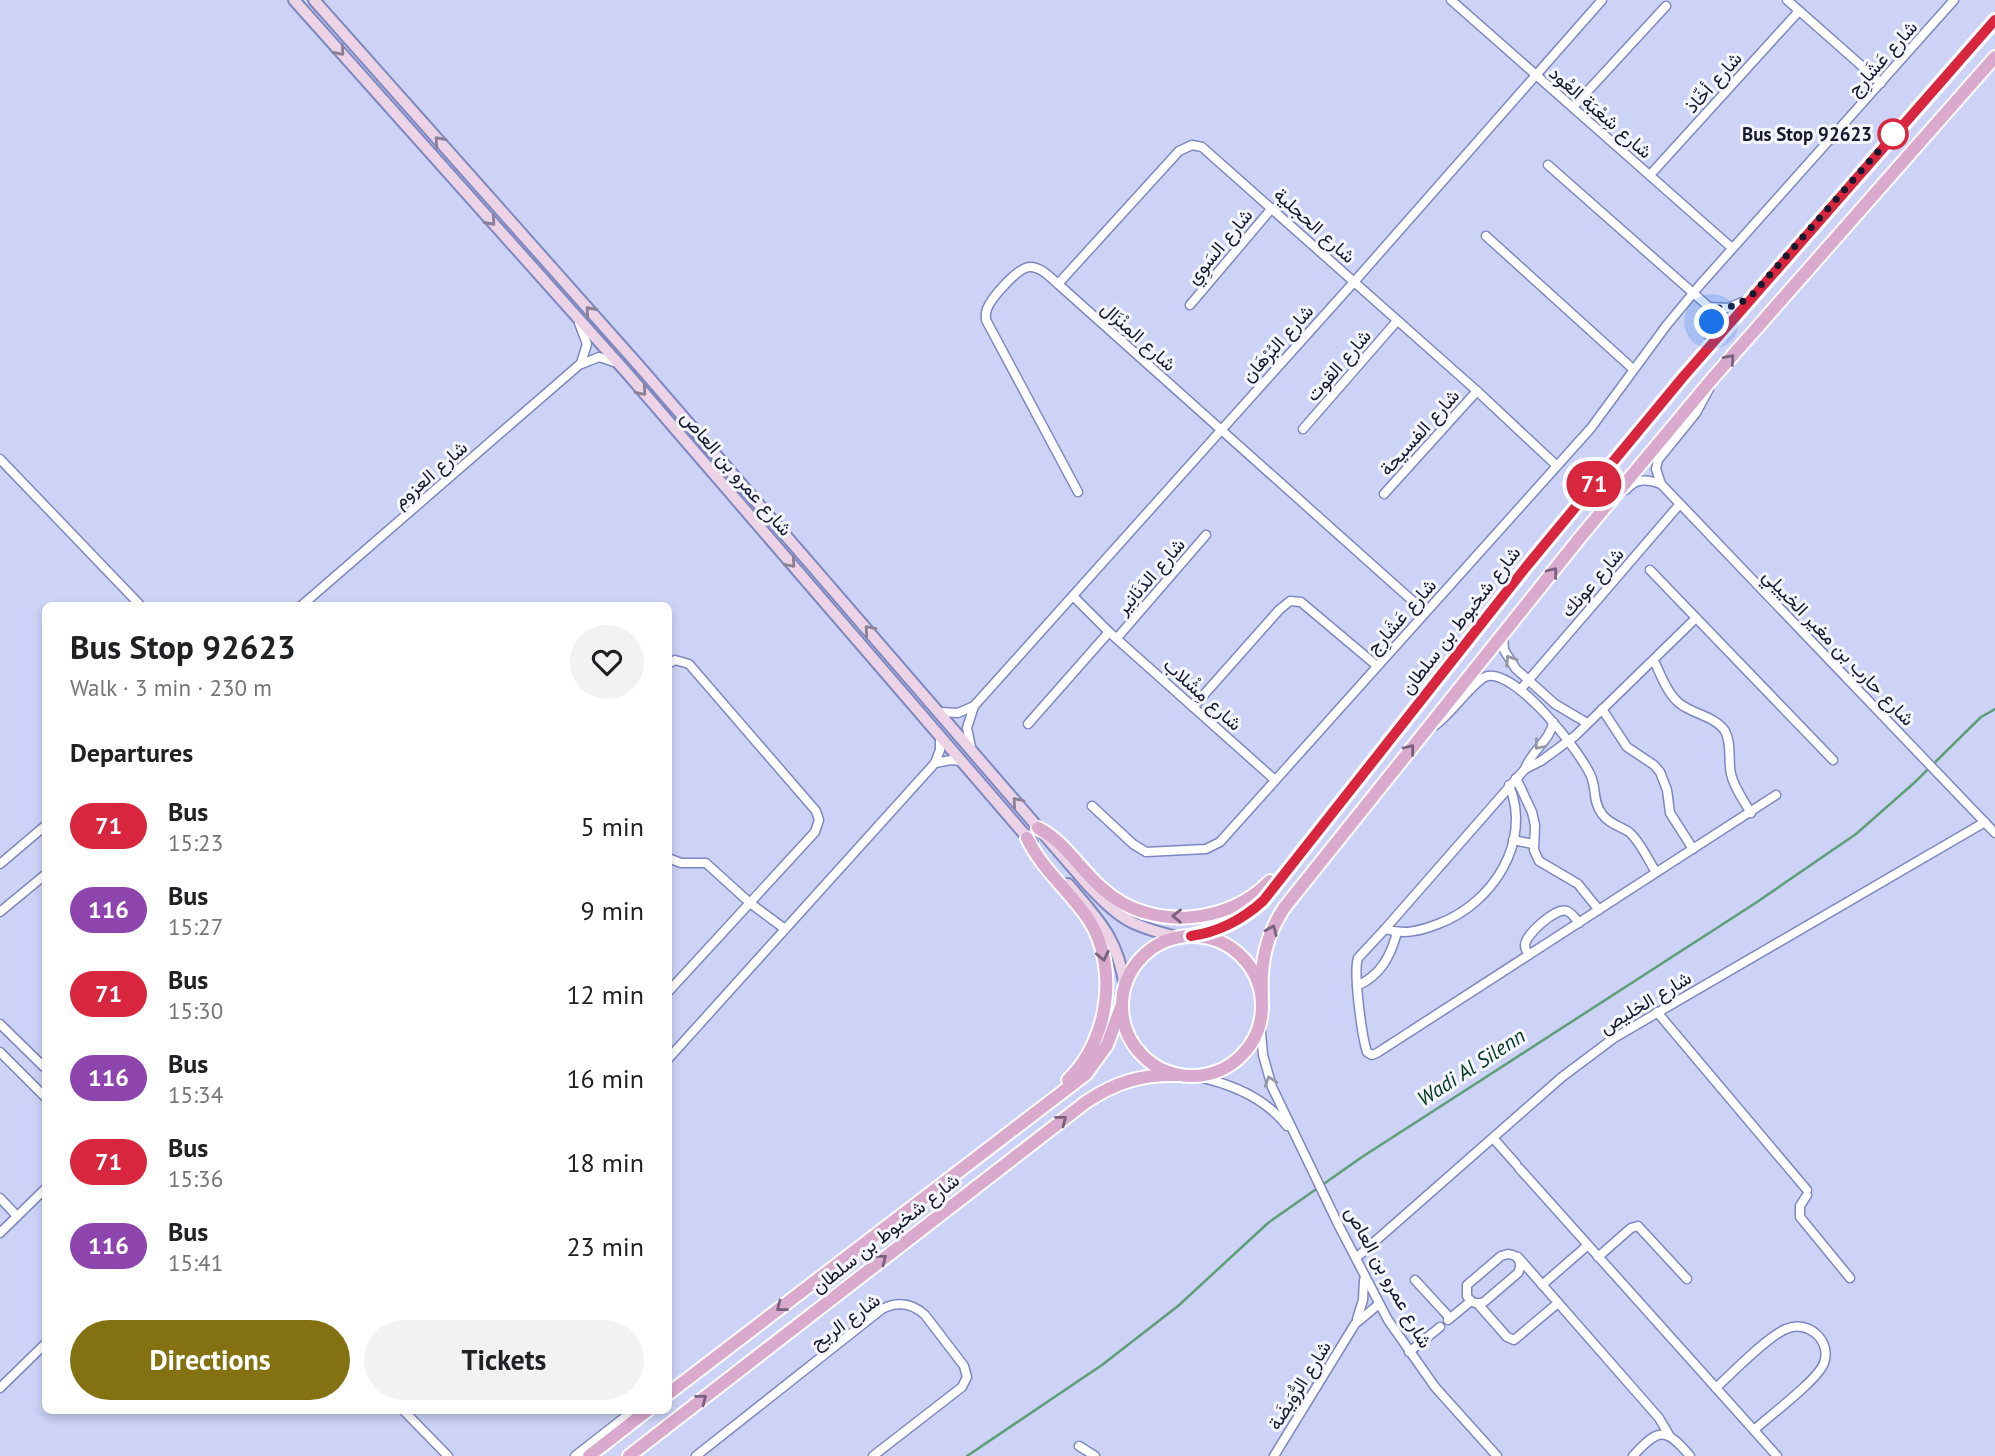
<!DOCTYPE html>
<meta charset="utf-8">
<style>
body{margin:0;font-family:"PT Sans",Vazirmatn,sans-serif;background:#f2f2f2;color:#202124;height:100vh;display:flex;flex-direction:column;font-size:26px;white-space:nowrap}
*{box-sizing:border-box;margin:0}
p{font-size:23px;color:#757577}
.icon{flex:none;width:38px;height:38px;fill:none;stroke:currentColor;stroke-width:2;stroke-linecap:round;stroke-linejoin:round}
.map{position:relative;flex:1;overflow:hidden}
.drawer{position:absolute;left:42px;top:602px;width:630px;height:812px;display:flex;flex-direction:column;background:#fff;border-radius:10px;box-shadow:0 4px 10px #0003}
.drawer>*{flex:none}
.badge{padding:0 14px;border-radius:23px;font-size:24px;line-height:46px}
.you{position:absolute;width:35px;height:35px;margin:-18px;border:5px solid #fff;border-radius:50%;background:#1a73e8;box-shadow:0 0 0 10px #1a73e833}
.map>.badge{position:absolute;translate:-50% -50%;box-shadow:0 0 0 4px #fff}
h2{padding:0 28px;font-size:26px;line-height:63px}
.round{display:grid;place-items:center;flex:none;width:74px;height:74px;border-radius:37px;background:#f2f2f2}
.head{display:flex;align-items:center;justify-content:space-between;height:119px;padding:0 28px}
h1{font-size:33px;font-weight:700;line-height:52px}
.button{display:flex;gap:14px;margin-top:auto;padding:14px 28px}
.button a{flex:1;height:80px;border-radius:42px;background:#847111;color:#fff;font-size:28px;font-weight:700;line-height:80px;text-align:center}
.button a+a{background:#f2f2f2;color:#202124}
ul{padding:0;list-style:none}
li{display:flex;align-items:center;gap:21px;height:84px;padding:0 28px}
li div{flex:1}
li b{display:block;font-size:26px}
li em{font-style:normal}
li .badge{min-width:77px;font-weight:700;text-align:center}
.map>svg:first-child{display:block}
.lines{fill:none;stroke-linecap:round;stroke-linejoin:round}
.stream{stroke:#5d9e77;stroke-width:2.5}
.street-casing{stroke:#7e88c0;stroke-width:11}
.secondary-casing{stroke:#7e88c0;stroke-width:14}
.primary-casing{stroke:#fff;stroke-width:16}
.street{stroke:#fff;stroke-width:8}
.secondary{stroke:#ecd4e6;stroke-width:10}
.primary{stroke:#d9a9ce;stroke-width:12}
.oneway{stroke:#8c8094}
.oneway2{stroke:#78617e}
.oneway3{stroke:#9698a1}
.line-casing{stroke:#fff;stroke-width:16}
.line{stroke:#d7263d;stroke-width:10}
.walk{stroke:#16192f;stroke-width:7;stroke-dasharray:0 12.6}
.stop-dot{fill:#fff;stroke:#d7263d;stroke-width:3.5}
.labels{text-anchor:middle;dominant-baseline:central;stroke-width:6;stroke-linejoin:round;paint-order:stroke}
.street-label{font-size:19px;fill:#16192f;stroke:#f4f6fc}
.stop-label{font-size:19px;font-weight:bold;fill:#16192f;stroke:#f4f6fc;text-anchor:end}
.water-label{font-size:21px;font-style:italic;fill:#00361c;stroke:#f4f6fc}
</style>
<div class="map">
<svg width="1995" height="1456" viewBox="0 0 1995 1456">
<rect width="100%" height="100%" fill="#ccd3f7"/>
<g class="lines">
<!-- stream -->
<path class="stream" d="M967,1456L1102,1365L1178,1306L1268,1223L1362,1157L1754,904L1856,834L1914,783L1981,717L1995,709"/>
<!-- street casing -->
<g class="street-casing">
<g id="street">
<path d="M1451,0L1732,248"/>
<path d="M1787,0L1881,83"/>
<path d="M1573,107L1666,6"/>
<path d="M1548,165L1709,307L1712,325L1709,344"/>
<path d="M1650,175L1799,11"/>
<path d="M1486,236L1633,369"/>
<path d="M1058,284L1179,151L1192,145L1202,147L1477,391L1556,465"/>
<path d="M1190,305L1272,208"/>
<path d="M1709,307L1728,308L1747,300"/>
<path d="M579,323L587,344L581,363"/>
<path d="M1709,389L1696,413L1658,460L1656,469L1661,484L1995,833"/>
<path d="M1303,429L1397,321"/>
<path d="M0,459L141,606"/>
<path d="M1626,490C1636,478 1647,479 1661,484"/>
<path d="M1078,492L986,320C986,316 985,314 987,309C991,298 1018,267 1030,267C1041,267 1050,277 1058,284L1425,612"/>
<path d="M1384,494L1477,391"/>
<path d="M1650,570L1833,760"/>
<path d="M1073,596L1109,632L1275,780"/>
<path d="M301,606L579,365L599,357L614,362"/>
<path d="M1696,618L1575,736L1541,761L1525,769L1385,929L1358,958C1353,972 1362,1037 1367,1052L1372,1055L1377,1053L1776,795"/>
<path d="M1503,635L1504,650L1516,669L1555,704L1587,723"/>
<path d="M1117,638L1206,535"/>
<path d="M1654,661C1661,675 1667,693 1679,703C1692,714 1715,716 1725,731C1732,744 1728,761 1731,774C1734,788 1744,801 1751,813"/>
<path d="M668,664L675,660L689,664L816,811L819,820L815,832L668,992"/>
<path d="M1520,690L1679,505"/>
<path d="M1193,707L1279,610L1290,601L1301,602L1377,666"/>
<path d="M1602,709L1627,747L1654,765L1660,772L1667,790L1670,813L1693,849"/>
<path d="M940,712L958,713L974,706"/>
<path d="M1028,724L1109,632"/>
<path d="M1434,726C1451,715 1475,678 1488,676C1518,672 1578,749 1590,774C1597,787 1592,801 1602,814C1609,824 1620,826 1629,832C1640,841 1648,860 1656,872"/>
<path d="M971,747L967,728L974,706L1354,282L1602,0"/>
<path d="M935,763L951,760L962,761"/>
<path d="M1525,769C1531,751 1551,740 1553,722"/>
<path d="M1516,778L1532,812L1535,825L1534,850L1539,861L1578,884L1599,910"/>
<path d="M1092,806L1133,844L1146,852L1206,849L1220,842L1591,428L1666,326L1699,286L1954,0"/>
<path d="M1513,840L1533,844"/>
<path d="M668,858L681,863H706L750,903L785,929"/>
<path d="M0,864L46,825"/>
<path d="M0,912L46,874"/>
<path d="M1385,929C1404,935 1420,931 1438,924C1492,904 1533,842 1509,785"/>
<path d="M1529,955C1527,952 1525,949 1525,945C1526,934 1556,907 1567,911C1572,913 1576,919 1579,923"/>
<path d="M1357,986C1381,975 1390,957 1397,933"/>
<path d="M1657,1012L1807,1190"/>
<path d="M1260,1021L1263,1055L1272,1087L1340,1228L1388,1320L1435,1387L1497,1456"/>
<path d="M0,1024L46,1069"/>
<path d="M0,1052L46,1098"/>
<path d="M668,1059L935,763L940,750V736"/>
<path d="M1194,1076C1229,1083 1264,1096 1287,1126"/>
<path d="M1493,1138L1516,1164"/>
<path d="M1519,1168L1777,1456"/>
<path d="M1807,1195L1800,1206V1217L1850,1278"/>
<path d="M0,1198L17,1216"/>
<path d="M0,1233L46,1188"/>
<path d="M1508,1254C1519,1255 1523,1264 1518,1273L1484,1302C1477,1305 1471,1303 1467,1296V1285L1501,1256Z"/>
<path d="M1518,1257L1659,1418L1669,1435"/>
<path d="M1598,1257L1631,1228L1638,1226L1687,1279"/>
<path d="M1356,1258L1562,1077L1614,1038L1985,822"/>
<path d="M1415,1280L1450,1318"/>
<path d="M1542,1285L1588,1245"/>
<path d="M1478,1304L1507,1337L1514,1340L1558,1303"/>
<path d="M1357,1319L1363,1300L1364,1280"/>
<path d="M1448,1320L1471,1301"/>
<path d="M1409,1352L1440,1327"/>
<path d="M0,1388L46,1343"/>
<path d="M1716,1388C1732,1373 1768,1336 1786,1329C1808,1319 1832,1341 1824,1363C1818,1380 1769,1416 1754,1430"/>
<path d="M403,1410L448,1456"/>
<path d="M1079,1446L1095,1456"/>
<path d="M575,1456L634,1410"/>
<path d="M696,1456L882,1309C898,1301 912,1303 925,1315L964,1366L967,1377L962,1387L873,1456"/>
<path d="M1274,1456L1355,1324L1379,1304"/>
<path d="M1633,1456C1659,1427 1666,1428 1690,1456"/>
</g>
</g>
<!-- secondary casing -->
<g class="secondary-casing">
<g id="secondary">
<path d="M294,0L627,373L1032,843"/>
<path d="M314,0L640,367L1086,883C1120,919 1128,925 1177,937"/>
<path d="M1068,884C1099,920 1118,939 1125,987"/>
</g>
</g>
<!-- primary casing -->
<g class="primary-casing">
<g id="primary">
<path d="M1038,828C1065,841 1081,871 1104,890C1150,931 1228,925 1270,881"/>
<path d="M1027,838C1042,870 1070,891 1089,920C1119,967 1109,1041 1068,1080"/>
<path d="M1191,936L1228,925L1263,901L1526,567L1683,377L1995,20"/>
<circle cx="1192" cy="1006" r="70"/>
<path d="M1262,996C1260,963 1266,936 1284,908L1582,535L1712,379L1995,57"/>
<path d="M668,1394L1086,1074L1107,1045L1121,1007"/>
<path d="M589,1456L648,1410"/>
<path d="M629,1456L1086,1102C1116,1082 1142,1074 1179,1075"/>
</g>
</g>
<!-- street -->
<use href="#street" class="street"/>
<!-- secondary -->
<use href="#secondary" class="secondary"/>
<!-- primary -->
<use href="#primary" class="primary"/>
</g>
<!-- one-way arrows -->
<defs><path id="oneway-chevron" d="M-2-3.5L2.5 0L-2 3.5" fill="none" stroke-width="1.6" stroke-linecap="round" stroke-linejoin="round" transform="scale(1.75)"/></defs>
<g class="oneway">
<use href="#oneway-chevron" transform="translate(340 51) rotate(48)"/>
<use href="#oneway-chevron" transform="translate(439 141) rotate(-132)"/>
<use href="#oneway-chevron" transform="translate(491 221) rotate(48)"/>
<use href="#oneway-chevron" transform="translate(590 311) rotate(-132)"/>
<use href="#oneway-chevron" transform="translate(642 391) rotate(49)"/>
<use href="#oneway-chevron" transform="translate(791 563) rotate(49)"/>
<use href="#oneway-chevron" transform="translate(869 630) rotate(-131)"/>
<use href="#oneway-chevron" transform="translate(1017 802) rotate(-130)"/>
</g>
<g class="oneway2">
<use href="#oneway-chevron" transform="translate(1730 359) rotate(-49)"/>
<use href="#oneway-chevron" transform="translate(1553 572) rotate(-52)"/>
<use href="#oneway-chevron" transform="translate(1410 749) rotate(-52)"/>
<use href="#oneway-chevron" transform="translate(1177 916) rotate(-179)"/>
<use href="#oneway-chevron" transform="translate(1272 930) rotate(-66)"/>
<use href="#oneway-chevron" transform="translate(1103 956) rotate(78)"/>
<use href="#oneway-chevron" transform="translate(1062 1120) rotate(-38)"/>
<use href="#oneway-chevron" transform="translate(882 1259) rotate(-38)"/>
<use href="#oneway-chevron" transform="translate(781 1307) rotate(142)"/>
<use href="#oneway-chevron" transform="translate(702 1399) rotate(-38)"/>
</g>
<g class="oneway3">
<use href="#oneway-chevron" transform="translate(1510 660) rotate(-123)"/>
<use href="#oneway-chevron" transform="translate(1539 745) rotate(130)"/>
<use href="#oneway-chevron" transform="translate(1270 1081) rotate(-109)"/>
</g>
<g class="lines">
<!-- line casing -->
<g class="line-casing">
<path id="line" d="M1191,936C1219,932 1242,920 1263,901L1526,567L1683,377L1995,20"/>
</g>
<!-- line -->
<use href="#line" class="line"/>
<!-- walk -->
<path class="walk" d="M1712,322L1709,307C1726,310 1738,306 1752,295L1897,130L1893,134"/>
</g>
<!-- markers -->
<circle class="stop-dot" cx="1893" cy="134" r="14"/>
<g class="labels">
<!-- street labels -->
<g class="street-label">
<text transform="translate(1882 58) rotate(-48)">شارع عَشَارِج</text>
<text transform="translate(1713 82) rotate(-48)">شارع أخّاذ</text>
<text transform="translate(1601 112) rotate(41)">شارع شِعْبَة العُود</text>
<text transform="translate(1315 225) rotate(42)">شارع الحجلية</text>
<text transform="translate(1219 246) rotate(-50)">شارع السَوِي</text>
<text transform="translate(1139 336) rotate(42)">شارع المِنْزَال</text>
<text transform="translate(1277 343) rotate(-48)">شارع البُرْهَان</text>
<text transform="translate(1338 365) rotate(-49)">شارع القوت</text>
<text transform="translate(1419 432) rotate(-48)">شارع الفسيحة</text>
<text transform="translate(737 473) rotate(49)">شارع عمرو بن العاص</text>
<text transform="translate(430 474) rotate(-41)">شارع العزوم</text>
<text transform="translate(1150 576) rotate(-49)">شارع الدَنَانِير</text>
<text transform="translate(1592 582) rotate(-49)">شارع عونك</text>
<text transform="translate(1401 616) rotate(-48)">شارع عَشَارِج</text>
<text transform="translate(1460 620) rotate(-52)">شارع شخبوط بن سلطان</text>
<text transform="translate(1839 647) rotate(46)">شارع حارب بن مغير الخييلي</text>
<text transform="translate(1203 694) rotate(42)">شارع مِشْلاب</text>
<text transform="translate(1645 1002) rotate(-31)">شارع الخليص</text>
<text transform="translate(885 1233) rotate(-38)">شارع شخبوط بن سلطان</text>
<text transform="translate(1389 1277) rotate(61)">شارع عمرو بن العاص</text>
<text transform="translate(845 1321) rotate(-36)">شارع الريح</text>
<text transform="translate(1299 1385) rotate(-58)">شارع الرُّوَيضَة</text>
</g>
<!-- stop labels -->
<g class="stop-label">
<text x="1872" y="134">Bus Stop 92623</text>
</g>
<!-- water labels -->
<g class="water-label">
<text transform="translate(1471 1067) rotate(-33)">Wadi Al Silenn</text>
</g>
</g>
</svg>
<div class="you" style="left:1712px;top:322px"></div>
<b class="badge" style="left:1594px;top:484px;background:#d7263d;color:#fff">71</b>
<section class="drawer">
<div class="head"><div><h1>Bus Stop 92623</h1><p>Walk · 3 min · 230 m</p></div><a class="round"><svg class="icon" aria-label="heart" viewBox="0 0 24 24"><path d="M12 20l-8-8c-3-5 5-10 8-4 3-6 11-1 8 4z"/></svg></a></div>
<h2>Departures</h2>
<ul>
<li><span class="badge" style="background:#d7263d;color:#fff">71</span><div><b>Bus</b><p>15:23</p></div><em>5 min</em></li>
<li><span class="badge" style="background:#8e44ad;color:#fff">116</span><div><b>Bus</b><p>15:27</p></div><em>9 min</em></li>
<li><span class="badge" style="background:#d7263d;color:#fff">71</span><div><b>Bus</b><p>15:30</p></div><em>12 min</em></li>
<li><span class="badge" style="background:#8e44ad;color:#fff">116</span><div><b>Bus</b><p>15:34</p></div><em>16 min</em></li>
<li><span class="badge" style="background:#d7263d;color:#fff">71</span><div><b>Bus</b><p>15:36</p></div><em>18 min</em></li>
<li><span class="badge" style="background:#8e44ad;color:#fff">116</span><div><b>Bus</b><p>15:41</p></div><em>23 min</em></li>
</ul>
<div class="button"><a>Directions</a><a>Tickets</a></div>
</section>
</div>
